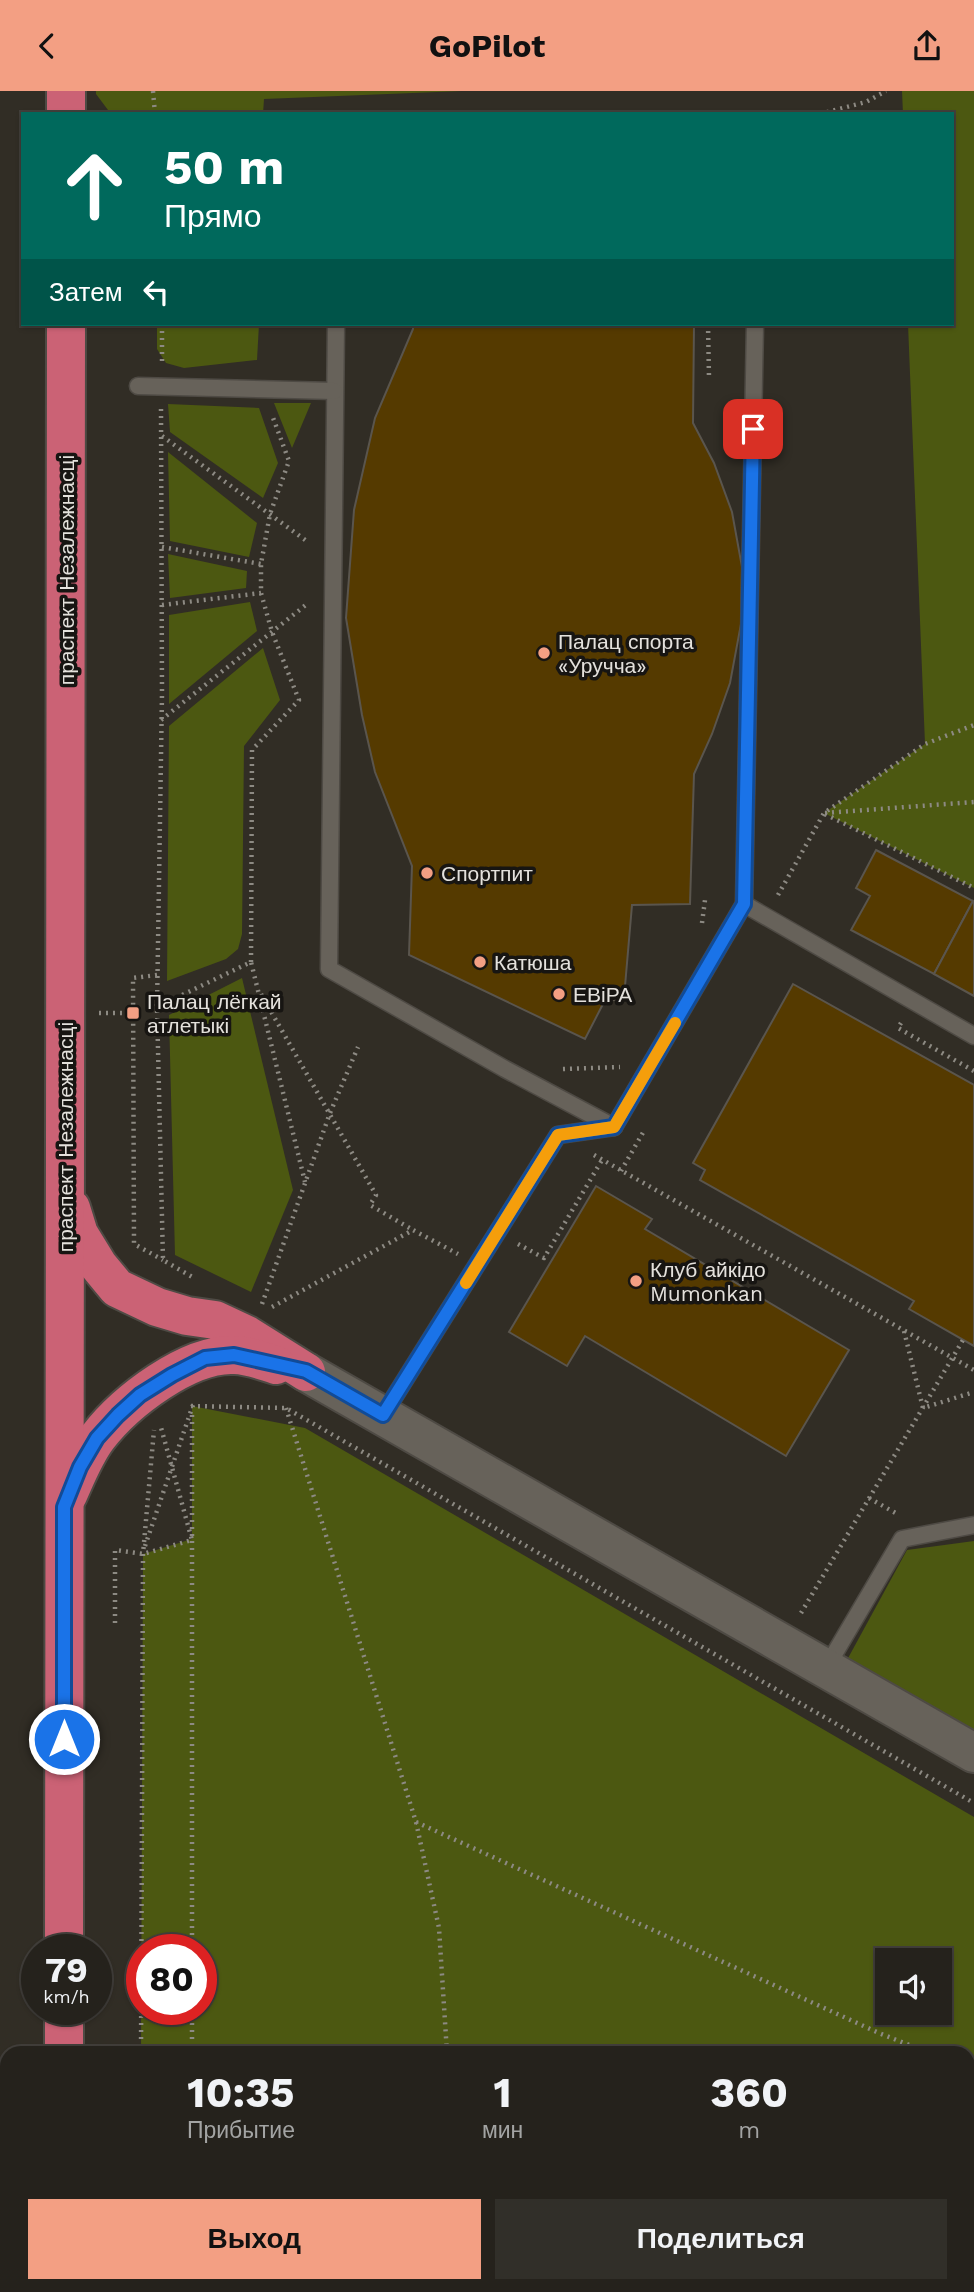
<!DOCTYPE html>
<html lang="ru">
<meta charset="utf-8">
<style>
body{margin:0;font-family:"Work Sans",sans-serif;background:#312f29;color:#f1f3f6;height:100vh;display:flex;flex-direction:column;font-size:26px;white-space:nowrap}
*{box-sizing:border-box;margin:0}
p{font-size:23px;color:#a3a4a3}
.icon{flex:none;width:38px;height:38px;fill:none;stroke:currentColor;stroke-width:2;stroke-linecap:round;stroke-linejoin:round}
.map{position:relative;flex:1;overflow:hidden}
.details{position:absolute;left:0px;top:1955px;width:975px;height:247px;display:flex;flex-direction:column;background:#25221c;border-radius:21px 21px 0 0;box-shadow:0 2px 5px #0004,0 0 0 2px #423f3b}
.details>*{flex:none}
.hud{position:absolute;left:21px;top:21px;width:933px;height:214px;border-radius:0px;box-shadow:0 2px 5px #0004,0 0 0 2px #423f3b;background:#00695c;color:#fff;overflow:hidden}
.buttons{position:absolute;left:875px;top:1857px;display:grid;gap:14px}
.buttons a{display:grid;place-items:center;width:77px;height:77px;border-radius:0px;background:#25221c;box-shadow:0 2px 5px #0004,0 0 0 2px #423f3b;font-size:35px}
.speed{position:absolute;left:21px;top:1843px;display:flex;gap:14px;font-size:35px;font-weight:700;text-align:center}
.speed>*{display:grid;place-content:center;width:91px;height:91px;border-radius:50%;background:#25221c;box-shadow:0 2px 5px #0004,0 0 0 2px #423f3b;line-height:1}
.speed small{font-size:18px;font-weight:400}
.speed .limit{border:10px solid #d22;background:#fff;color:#111}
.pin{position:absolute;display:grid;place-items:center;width:60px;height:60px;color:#fff;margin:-30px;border-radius:14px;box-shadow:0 4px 10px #0006}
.me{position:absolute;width:77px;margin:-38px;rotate:0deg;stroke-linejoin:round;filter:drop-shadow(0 0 5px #0008)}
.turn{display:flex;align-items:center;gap:24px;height:147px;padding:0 28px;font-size:32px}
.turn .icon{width:91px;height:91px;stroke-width:2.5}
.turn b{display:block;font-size:49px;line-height:60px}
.then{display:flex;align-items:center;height:66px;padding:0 28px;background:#0003;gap:14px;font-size:26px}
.eta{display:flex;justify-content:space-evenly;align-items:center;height:119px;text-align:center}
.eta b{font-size:42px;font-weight:700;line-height:49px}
.primary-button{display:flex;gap:14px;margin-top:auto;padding:14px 28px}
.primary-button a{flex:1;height:80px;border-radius:0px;background:#f39f83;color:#111;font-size:28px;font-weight:700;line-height:80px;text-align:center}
.primary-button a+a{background:#312f29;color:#f1f3f6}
header{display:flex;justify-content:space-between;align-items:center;height:91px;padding:0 28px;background:#f39f83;color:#111;font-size:32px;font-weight:700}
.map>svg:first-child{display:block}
</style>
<header><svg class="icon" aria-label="back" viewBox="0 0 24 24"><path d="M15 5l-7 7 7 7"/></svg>GoPilot<svg class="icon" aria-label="share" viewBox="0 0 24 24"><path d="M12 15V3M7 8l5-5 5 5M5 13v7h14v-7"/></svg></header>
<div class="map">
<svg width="974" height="2201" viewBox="0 0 974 2201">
<rect width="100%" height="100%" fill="#312d25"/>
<g fill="#4c5811" fill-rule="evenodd">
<path d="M96 0H462L264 8 263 23H111L96 3Z"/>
<path d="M902 0H974V797L824 722 925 653 908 233H952V23H903Z"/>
<path d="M157 233H259L257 269 184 277 166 272 157 258Z"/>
<path d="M274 312H311L292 357Z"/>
<path d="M168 313 259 317 278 372 263 407 170 341Z"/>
<path d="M168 361 257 432 249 466 170 450Z"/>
<path d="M168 463 247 480 246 497 170 507Z"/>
<path d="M250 511 257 540 169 613V524Z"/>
<path d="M263 557 280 609 244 655 242 843 238 858 226 868 167 890 169 635Z"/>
<path d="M242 887 293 1099 251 1201 175 1164 169 924Z"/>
<path d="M192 1315 305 1337 974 1726V2201H140V2194H968V1962H141L143 1463 192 1448ZM201 1858V1918H142V1858ZM887 1869H940V1922H887Z"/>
<path d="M974 1450V1640L847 1569 907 1459Z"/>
</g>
<g fill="#553a00" stroke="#5a554d" stroke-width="2">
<path d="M413 233H694L693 332 714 372 732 421 742 476 741 533 730 592 712 643 694 683 690 813 632 814 624 907 604 911 585 948 409 864 412 775 375 681 362 624 346 527 354 419 375 327 413 238Z"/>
<path d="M876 759 973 810 934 883 851 839 870 805 856 797Z"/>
<path d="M973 810 974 811V905L934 883Z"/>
<path d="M793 893 974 994V1255L909 1218 914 1210 700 1089 705 1079 693 1072Z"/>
<path d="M596 1095 652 1128 645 1138 849 1259 786 1365 585 1245 567 1275 509 1241Z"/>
</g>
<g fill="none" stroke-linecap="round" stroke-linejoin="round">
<g stroke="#4e4a44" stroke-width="19">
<g id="service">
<path d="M336 233 329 878 505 978 614 1036"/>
<path d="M138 295 334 300"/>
<path d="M744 813 974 945"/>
<path d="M614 1036 744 813 755 233"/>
<path d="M383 1324 558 1044 614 1036"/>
<path d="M826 1577 902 1448 974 1434"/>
</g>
</g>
<g stroke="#4e4a44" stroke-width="42">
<path id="tertiary" d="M306 1281 974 1662"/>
</g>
<g stroke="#4e4a44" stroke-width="42">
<g id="trunk">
<path d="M66 23V0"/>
<path d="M71 1117 79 1143 98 1174 117 1197 157 1216 187 1225 215 1229 247 1244 306 1281"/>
<path d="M68 1404C77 1384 85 1363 98 1346 125 1311 188 1262 234 1264 248 1264 263 1270 276 1274"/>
<path d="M64 1858 66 233"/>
<path d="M64 1962V1918"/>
<path d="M63 2201V2194"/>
</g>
</g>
<g stroke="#8d8a83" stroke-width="4.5" stroke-dasharray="2 5" stroke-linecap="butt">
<path d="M153 0 155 23"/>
<path d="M820 23 866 11 886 0"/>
<path d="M708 233 709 287"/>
<path d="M162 270V233"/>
<path d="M161 318 162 603 157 916 163 1169 194 1187"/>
<path d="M162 345 308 451"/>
<path d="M162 456 261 473"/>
<path d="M162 514 261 502"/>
<path d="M161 629 307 513"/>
<path d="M825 722 974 711"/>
<path d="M825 723 974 797"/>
<path d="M778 804 824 722 925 653 974 634"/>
<path d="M702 832 705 809"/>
<path d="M251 871 252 659 299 609 272 541 261 502V473L270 423 289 370 272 324"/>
<path d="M157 884 133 887 134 1153 163 1169"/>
<path d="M261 903 376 1104 370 1114 413 1139"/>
<path d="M157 916 251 871 305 1091"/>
<path d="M99 922H133"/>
<path d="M901 932 898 937 974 980"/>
<path d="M563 978 620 976"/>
<path d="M594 1064 974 1279"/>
<path d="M621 1080 645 1038"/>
<path d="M518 1153 544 1167 602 1069"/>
<path d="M262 1213 330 1022 358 956"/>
<path d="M272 1216 413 1139 458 1163"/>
<path d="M904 1240 923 1317 974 1301"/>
<path d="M191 1315 286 1317 974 1712"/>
<path d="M286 1317 416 1731 439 1837 447 1962"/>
<path d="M869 1407 899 1424"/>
<path d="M145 1455 193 1314"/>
<path d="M801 1522 963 1249"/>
<path d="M115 1532V1459L143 1463 192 1449 160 1333"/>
<path d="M416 1731 879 1942 929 1962"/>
<path d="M192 1858V1319"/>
<path d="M141 1962 143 1463 154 1339"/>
<path d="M192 1962V1918"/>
<path d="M968 1977 974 1979"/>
<path d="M464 2194V2201"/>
<path d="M140 2201V2194"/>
<path d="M192 2201V2194"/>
</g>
<use href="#service" stroke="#67625a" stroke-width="16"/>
<use href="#tertiary" stroke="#67625a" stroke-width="38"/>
<use href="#trunk" stroke="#cb6275" stroke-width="38"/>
</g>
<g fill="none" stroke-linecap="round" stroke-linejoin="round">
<g stroke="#114b97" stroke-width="18">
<path id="route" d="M64 1648V1416L80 1376 97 1347 118 1324 140 1304 172 1284 205 1267 234 1264 306 1280 383 1324 558 1044 614 1036 744 813 753 338"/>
</g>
<use href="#route" stroke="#1a73e8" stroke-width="12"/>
<path stroke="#f59e0b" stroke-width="12" d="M466 1192 558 1044 614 1036 675 932"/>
</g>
<g fill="#f39f83" stroke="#171512" stroke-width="2.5">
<circle cx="544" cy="562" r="7"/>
<circle cx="427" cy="782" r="7"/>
<circle cx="480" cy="871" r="7"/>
<circle cx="559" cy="903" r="7"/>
<rect x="126" y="915" width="14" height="14" rx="3.5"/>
<circle cx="636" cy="1190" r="7"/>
</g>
<g text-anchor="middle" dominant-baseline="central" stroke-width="7" stroke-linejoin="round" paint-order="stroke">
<g font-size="21" fill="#e4e1dc" stroke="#171512">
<text transform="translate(66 479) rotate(-90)">праспект Незалежнасці</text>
<text transform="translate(65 1046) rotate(-90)">праспект Незалежнасці</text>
</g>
<g font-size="21" fill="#e4e1dc" stroke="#171512" text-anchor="start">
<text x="558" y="550">Палац спорта<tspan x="558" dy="24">«Уручча»</tspan></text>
<text x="441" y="782">Спортпит</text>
<text x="494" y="871">Катюша</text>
<text x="573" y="903">ЕВіРА</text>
<text x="147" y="910">Палац лёгкай<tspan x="147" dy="24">атлетыкі</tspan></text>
<text x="650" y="1178">Клуб айкідо<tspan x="650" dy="24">Mumonkan</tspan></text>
</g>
</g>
</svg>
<div class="buttons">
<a><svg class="icon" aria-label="sound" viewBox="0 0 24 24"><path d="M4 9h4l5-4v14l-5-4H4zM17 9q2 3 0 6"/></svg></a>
</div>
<div class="speed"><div>79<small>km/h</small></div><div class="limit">80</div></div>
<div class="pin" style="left:753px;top:338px;background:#d93025"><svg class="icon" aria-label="arrive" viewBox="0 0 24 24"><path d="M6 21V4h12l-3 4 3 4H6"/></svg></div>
<svg class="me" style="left:64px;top:1648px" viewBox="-20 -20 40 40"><circle r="17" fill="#1a73e8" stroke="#fff" stroke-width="3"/><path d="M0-11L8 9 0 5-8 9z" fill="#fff"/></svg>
<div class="hud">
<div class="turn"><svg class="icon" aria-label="ahead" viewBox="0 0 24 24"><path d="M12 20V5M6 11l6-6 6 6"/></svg><div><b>50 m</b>Прямо</div></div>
<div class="then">Затем<svg class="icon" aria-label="left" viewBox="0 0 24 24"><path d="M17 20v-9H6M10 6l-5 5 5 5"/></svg></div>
</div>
<section class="details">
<div class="eta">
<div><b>10:35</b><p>Прибытие</p></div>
<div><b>1</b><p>мин</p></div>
<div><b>360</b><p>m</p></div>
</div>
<div class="primary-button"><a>Выход</a><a>Поделиться</a></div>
</section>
</div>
